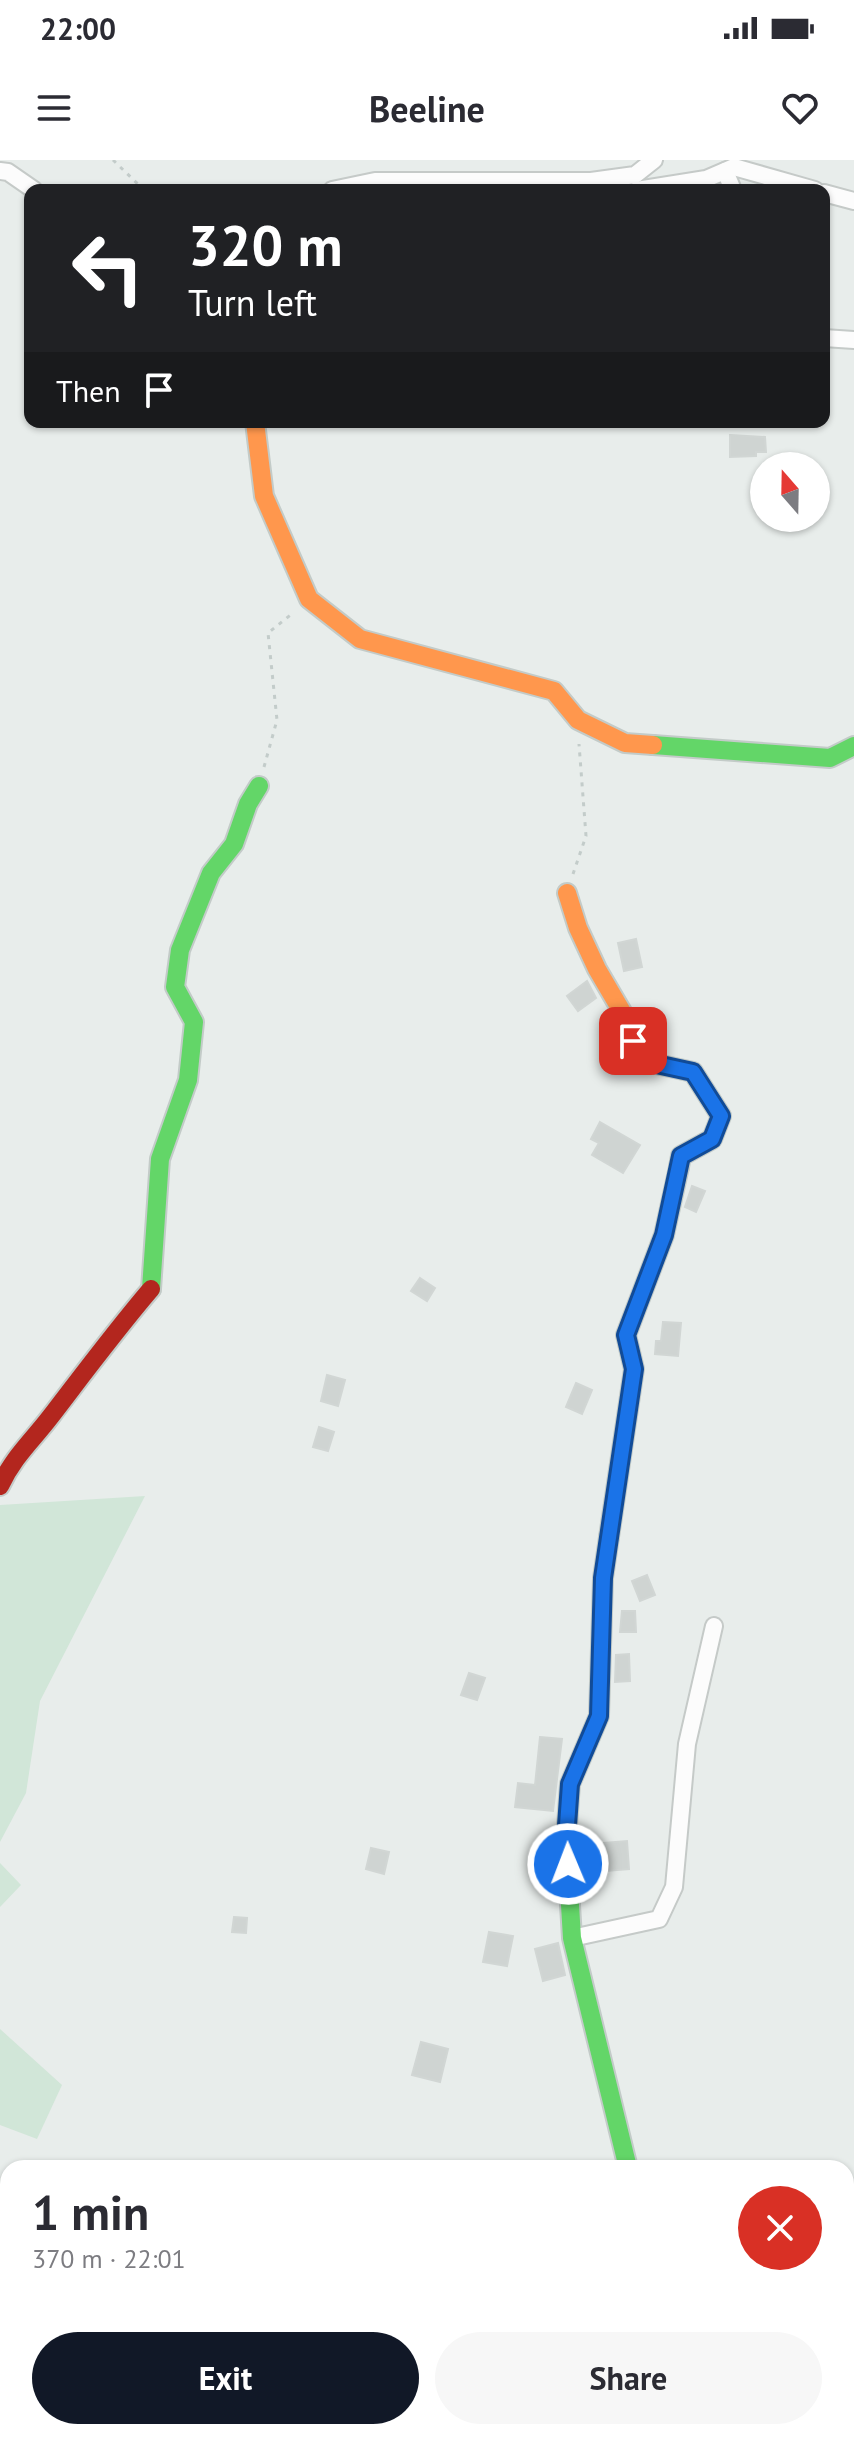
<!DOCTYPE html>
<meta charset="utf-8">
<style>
body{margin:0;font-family:"PT Sans",sans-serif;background:#f7f7f7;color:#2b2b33;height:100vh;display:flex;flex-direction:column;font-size:30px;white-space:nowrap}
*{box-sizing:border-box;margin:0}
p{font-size:26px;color:#7c7c81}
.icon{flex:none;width:44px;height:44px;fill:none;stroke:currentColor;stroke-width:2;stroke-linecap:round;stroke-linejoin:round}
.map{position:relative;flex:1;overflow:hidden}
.drawer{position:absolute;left:0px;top:2000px;width:854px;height:280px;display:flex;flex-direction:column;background:#fff;border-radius:24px 24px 0 0;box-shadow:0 2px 6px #0004}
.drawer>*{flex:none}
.top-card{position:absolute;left:24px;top:24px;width:806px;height:244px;border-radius:16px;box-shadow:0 2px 6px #0004;background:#202124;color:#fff;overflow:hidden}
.needle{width:52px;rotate:340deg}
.tools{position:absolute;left:750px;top:292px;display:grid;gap:16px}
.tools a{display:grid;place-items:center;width:80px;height:80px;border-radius:50%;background:#fff;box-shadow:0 2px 6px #0004;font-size:40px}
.pin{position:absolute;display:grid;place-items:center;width:68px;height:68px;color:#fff;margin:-34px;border-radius:16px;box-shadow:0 4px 12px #0006}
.me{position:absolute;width:88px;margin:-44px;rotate:359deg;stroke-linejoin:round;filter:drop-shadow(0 0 6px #0008)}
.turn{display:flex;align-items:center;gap:28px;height:168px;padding:0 32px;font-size:36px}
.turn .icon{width:104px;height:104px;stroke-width:2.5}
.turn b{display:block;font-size:56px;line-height:68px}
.then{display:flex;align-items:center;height:76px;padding:0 32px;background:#0003;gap:16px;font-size:30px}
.round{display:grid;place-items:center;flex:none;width:84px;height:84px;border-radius:42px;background:#f7f7f7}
.overview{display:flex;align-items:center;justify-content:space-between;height:136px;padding:0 32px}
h1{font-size:48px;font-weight:600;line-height:60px}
.button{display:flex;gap:16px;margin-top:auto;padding:16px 32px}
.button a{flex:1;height:92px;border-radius:48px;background:#111827;color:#fff;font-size:32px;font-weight:600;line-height:92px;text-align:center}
.button a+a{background:#f7f7f7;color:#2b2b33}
.status{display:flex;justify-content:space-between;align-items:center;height:56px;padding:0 40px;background:#fff;direction:ltr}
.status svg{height:22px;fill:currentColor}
header{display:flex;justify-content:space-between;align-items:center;height:104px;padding:0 32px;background:#fff;font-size:36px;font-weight:600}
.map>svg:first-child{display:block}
</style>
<div class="status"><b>22:00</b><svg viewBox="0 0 49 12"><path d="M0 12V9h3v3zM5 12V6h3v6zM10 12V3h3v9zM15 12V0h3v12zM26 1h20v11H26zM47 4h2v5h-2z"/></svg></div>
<header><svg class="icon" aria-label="menu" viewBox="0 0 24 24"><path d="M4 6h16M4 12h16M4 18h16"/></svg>Beeline<svg class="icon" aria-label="heart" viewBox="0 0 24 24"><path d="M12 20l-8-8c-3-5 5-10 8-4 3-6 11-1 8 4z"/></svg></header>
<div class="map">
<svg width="854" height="2280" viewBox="0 0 854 2280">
<rect width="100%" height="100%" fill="#e8edeb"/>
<g fill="#d1e6d8">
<path d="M145 1336 40 1541 26 1633 0 1682V1345Z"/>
<path d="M0 1703 21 1725 0 1747Z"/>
<path d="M0 1869 62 1925 37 1979 0 1965Z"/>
<path d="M382 2272H611L615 2280H380Z"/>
</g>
<g fill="#cfd4d2" stroke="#d1d6d4" stroke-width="2">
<path d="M730 275 765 277 766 292H756V296L730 297Z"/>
<path d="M636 779 642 807 624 811 618 783Z"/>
<path d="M587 821 596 838 578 851 567 836Z"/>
<path d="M600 962 640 985 623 1013 592 995 599 983 591 979Z"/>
<path d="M692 1026 705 1031 696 1052 685 1047Z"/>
<path d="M420 1118 435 1128 427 1141 411 1131Z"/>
<path d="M663 1162 681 1163 678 1196 655 1194 656 1181H661Z"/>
<path d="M327 1215 345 1220 338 1246 321 1241Z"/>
<path d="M576 1223 592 1230 582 1254 566 1247Z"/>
<path d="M319 1267 334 1272 328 1291 313 1287Z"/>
<path d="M647 1415 655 1435 640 1441 632 1421Z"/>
<path d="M622 1451H635L636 1472H620Z"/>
<path d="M629 1494 630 1521 615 1522 616 1495Z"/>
<path d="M469 1513 485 1518 477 1540 461 1535Z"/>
<path d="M540 1577 562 1579 553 1651 515 1647 518 1623 535 1625Z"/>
<path d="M627 1681 629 1709 606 1711 604 1683Z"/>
<path d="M371 1688 389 1692 384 1714 366 1709Z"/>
<path d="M234 1757 247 1758 246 1773 232 1772Z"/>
<path d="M489 1772 513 1776 507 1806 483 1802Z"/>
<path d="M558 1783 565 1815 543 1821 535 1789Z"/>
<path d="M421 1882 448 1889 440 1922 412 1915Z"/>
</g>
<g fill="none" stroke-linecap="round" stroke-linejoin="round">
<g stroke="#c5cac8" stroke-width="20">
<g id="street">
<path d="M0 11 8 12 34 30"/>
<path d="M725 11 733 30"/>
<path d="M332 30 375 21H591L635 15 654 0"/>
<path d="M637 30 706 19 734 7 815 30"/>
<path d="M824 33 854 41"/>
<path d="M824 178 854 180"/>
<path d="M572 1778 659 1759 674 1727 687 1584 714 1466"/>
<path d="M646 2272 647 2280"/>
</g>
</g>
<g stroke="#c3cbc8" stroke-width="22">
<g id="fast">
<path d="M653 585 830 598 854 586"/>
<path d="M151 1129 160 999 188 920 194 862 175 827 180 790 211 713 234 684 248 644 259 626"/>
<path d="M609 1377 603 1418 599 1556 570 1624 566 1679 572 1778 628 2008"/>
</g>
</g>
<g stroke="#c3cbc8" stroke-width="22">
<g id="slow">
<path d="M255 262 264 336 309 439 360 479 554 531 578 560 625 583 653 585"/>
<path d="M567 733 578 768 597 809 628 862 638 900 693 912 721 956 712 979 681 996 679 1007"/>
</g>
</g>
<g stroke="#c3cbc8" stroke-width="22">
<g id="jam">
<path d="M0 1326C14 1296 32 1281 51 1256 84 1213 116 1170 151 1129"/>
<path d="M609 1377 634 1209 626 1175 664 1075 679 1007"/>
</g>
</g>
<g stroke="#c3ccca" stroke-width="3" stroke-dasharray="4 6" stroke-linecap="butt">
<path d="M113 0 144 30"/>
<path d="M264 607 277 560 268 473 293 453"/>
<path d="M573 714 586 676 579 584"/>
</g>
<use href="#street" stroke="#fcfcfc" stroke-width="16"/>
<use href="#fast" stroke="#63d668" stroke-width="18"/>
<use href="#slow" stroke="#ff974d" stroke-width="18"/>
<use href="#jam" stroke="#b3261e" stroke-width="18"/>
</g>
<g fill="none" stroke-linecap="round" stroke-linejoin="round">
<g stroke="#114b97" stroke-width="20">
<path id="route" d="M568 1704 566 1679 570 1624 599 1556 603 1418 634 1209 626 1175 664 1075 681 996 712 979 721 956 693 912 638 900 633 881"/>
</g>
<use href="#route" stroke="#1a73e8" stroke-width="14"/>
</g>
</svg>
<div class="tools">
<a><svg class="needle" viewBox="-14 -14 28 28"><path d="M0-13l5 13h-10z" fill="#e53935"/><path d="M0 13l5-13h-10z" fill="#7c7c81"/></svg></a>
</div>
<div class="pin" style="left:633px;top:881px;background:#d93025"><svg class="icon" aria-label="arrive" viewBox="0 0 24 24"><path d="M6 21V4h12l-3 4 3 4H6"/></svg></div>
<svg class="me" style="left:568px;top:1704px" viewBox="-20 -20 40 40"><circle r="17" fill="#1a73e8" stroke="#fff" stroke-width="3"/><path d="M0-11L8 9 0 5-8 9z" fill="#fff"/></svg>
<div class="top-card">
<div class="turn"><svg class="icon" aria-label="left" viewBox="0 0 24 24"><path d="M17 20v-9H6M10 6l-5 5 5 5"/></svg><div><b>320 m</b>Turn left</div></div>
<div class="then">Then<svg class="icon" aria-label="arrive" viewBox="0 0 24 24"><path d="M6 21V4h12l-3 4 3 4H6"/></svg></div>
</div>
<section class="drawer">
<div class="overview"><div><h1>1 min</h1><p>370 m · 22:01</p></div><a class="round" style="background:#d93025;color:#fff"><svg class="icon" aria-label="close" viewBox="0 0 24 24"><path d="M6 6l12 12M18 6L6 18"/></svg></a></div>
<div class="button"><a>Exit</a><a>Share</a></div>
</section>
</div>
